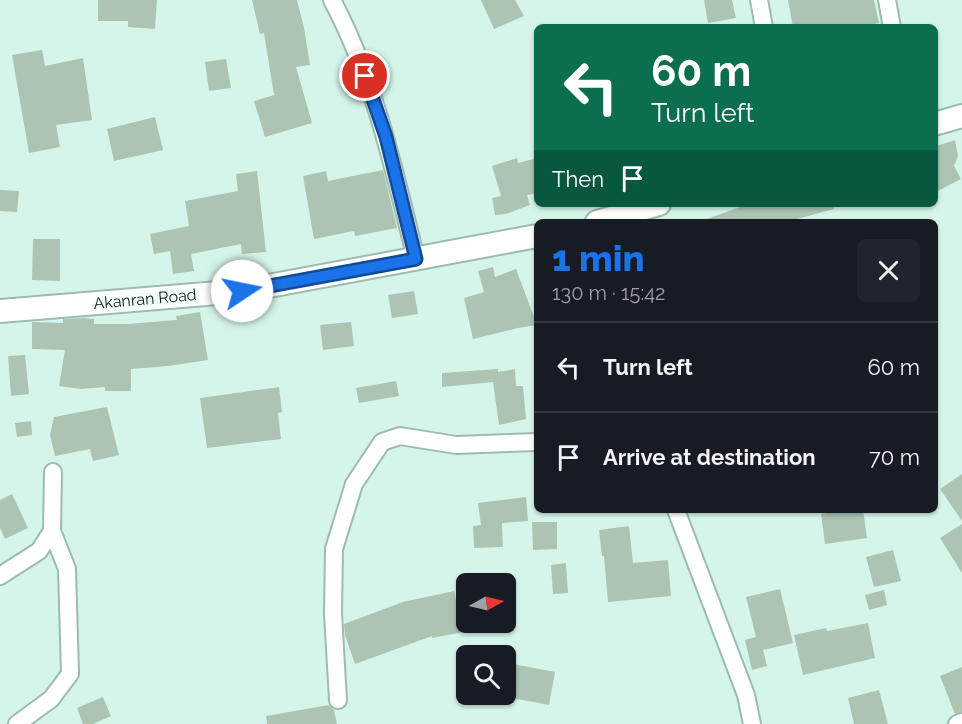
<!DOCTYPE html>
<meta charset="utf-8">
<style>
body{margin:0;font-family:Raleway,sans-serif;background:#20242c;color:#f1f3f6;height:100vh;display:flex;flex-direction:column;font-size:22px;white-space:nowrap}
*{box-sizing:border-box;margin:0}
p{font-size:20px;color:#9ea1a6}
.icon{flex:none;width:33px;height:33px;fill:none;stroke:currentColor;stroke-width:2;stroke-linecap:round;stroke-linejoin:round}
.map{position:relative;flex:1;overflow:hidden}
.side{position:absolute;left:534px;top:219px;width:404px;height:294px;display:flex;flex-direction:column;background:#171b24;border-radius:9px;box-shadow:0 2px 4px #0004}
.side>*{flex:none}
.banner{position:absolute;left:534px;top:24px;width:404px;height:183px;border-radius:9px;box-shadow:0 2px 4px #0004;background:#0b6e4f;color:#fff;overflow:hidden}
.needle{width:39px;rotate:82deg}
.controls{position:absolute;left:456px;top:573px;display:grid;gap:12px}
.controls a{display:grid;place-items:center;width:60px;height:60px;border-radius:9px;background:#171b24;box-shadow:0 2px 4px #0004;font-size:30px}
.pin{position:absolute;display:grid;place-items:center;width:51px;height:51px;color:#fff;margin:-26px;border:3px solid #fff;border-radius:50%;box-shadow:0 2px 6px #0007}
.me{position:absolute;width:66px;margin:-33px;rotate:79deg;stroke-linejoin:round;filter:drop-shadow(0 0 4px #0008)}
.turn{display:flex;align-items:center;gap:21px;height:126px;padding:0 18px;font-size:27px}
.turn .icon{width:78px;height:78px;stroke-width:2.5}
.turn b{display:block;font-size:42px;line-height:51px}
.then{display:flex;align-items:center;height:57px;padding:0 18px;background:#0003;gap:12px;font-size:22px}
.round{display:grid;place-items:center;flex:none;width:63px;height:63px;border-radius:9px;background:#20242c}
.overview{display:flex;align-items:center;justify-content:space-between;height:102px;padding:0 18px}
h1{font-size:36px;font-weight:800;line-height:45px;color:#1a73e8}
ul{padding:0;list-style:none}
li{display:flex;align-items:center;gap:18px;height:90px;padding:0 18px;border-top:2px solid #363941}
li div{flex:1}
li b{display:block;font-size:22px}
li em{font-style:normal}
.map>svg:first-child{display:block}
</style>
<div class="map">
<svg width="962" height="724" viewBox="0 0 962 724">
<rect width="100%" height="100%" fill="#d6f5ea"/>
<g fill="#adc4b2">
<path d="M98 0H157L155 29 128 27V21H98Z"/>
<path d="M252 0H297L304 28 310 65 296 67 312 123 265 137 254 101 274 95 264 33 260 34Z"/>
<path d="M481 0H515L524 16 494 29Z"/>
<path d="M704 0H732L736 18 708 23Z"/>
<path d="M788 0H874L879 23 861 27H793Z"/>
<path d="M42 50 45 66 83 58 92 120 56 125 60 147 29 153 12 55Z"/>
<path d="M226 59 231 88 209 91 205 62Z"/>
<path d="M155 117 163 150 114 161 107 129Z"/>
<path d="M955 140 958 156 954 166 961 179 934 193V147Z"/>
<path d="M517 158 518 163 537 158V193L527 195 530 205 506 214 495 215 492 198 501 196 492 166Z"/>
<path d="M383 170 397 228 355 236 354 231 314 239 303 176 326 171 328 181Z"/>
<path d="M257 171 266 252 242 254 241 244 191 254 194 271 173 274 170 251 154 254 150 234 189 226 185 201 238 191 236 174Z"/>
<path d="M0 190 19 191 17 212 0 211Z"/>
<path d="M749 204H834V209L786 222H704V220Z"/>
<path d="M33 239H60V281L32 280Z"/>
<path d="M493 267 495 277 516 269 537 325 518 328 473 339 464 298 484 292 478 271Z"/>
<path d="M414 291 418 314 392 318 388 295Z"/>
<path d="M200 312 208 360 168 366 131 369V391H105V387L81 389 59 386 65 350 32 349V322L63 323V319L84 318 94 319V324H128L177 320 176 316Z"/>
<path d="M351 322 354 346 323 350 320 325Z"/>
<path d="M25 355 29 394 11 396 8 356Z"/>
<path d="M498 369V372L515 369 516 386H523L526 419 499 425 493 382 442 387V373Z"/>
<path d="M396 381 399 396 359 403 356 388Z"/>
<path d="M279 387 282 412 278 413 281 439 207 448 200 398Z"/>
<path d="M107 407 119 455 93 461 90 449 55 456 50 435 54 417Z"/>
<path d="M31 421 32 435 17 437 15 423Z"/>
<path d="M962 474V521L940 489Z"/>
<path d="M12 494 28 528 5 539 0 528V500Z"/>
<path d="M526 497 528 521 502 523 503 547 474 548 473 526 481 525 478 503Z"/>
<path d="M847 510H863L867 538 825 544 821 514Z"/>
<path d="M532 522H557V549L533 550Z"/>
<path d="M962 524V573L940 538Z"/>
<path d="M629 526 633 563 668 560 671 596 608 602 604 556H602L599 530Z"/>
<path d="M893 550 901 581 874 587 866 557Z"/>
<path d="M566 563 568 593 553 594 551 565Z"/>
<path d="M780 589 793 643 763 650 767 666 752 670 745 640 756 637 746 597Z"/>
<path d="M884 590 887 605 869 610 865 595Z"/>
<path d="M454 591 463 632 432 638V636L355 664 345 635 344 624 403 602Z"/>
<path d="M868 623 875 658 803 675 794 635 826 628 827 631Z"/>
<path d="M508 663 555 672 549 705 506 697V678Z"/>
<path d="M962 667V712L955 714 940 676Z"/>
<path d="M879 690 888 724H854L848 698Z"/>
<path d="M103 697 111 716 93 724H83L77 708Z"/>
<path d="M329 705 334 710 337 724H267L266 716Z"/>
</g>
<g fill="none" stroke-linecap="round" stroke-linejoin="round">
<g stroke="#9dbbb0" stroke-width="20">
<g id="minor">
<path d="M332 0C375 81 394 170 416 259"/>
<path d="M759 0 764 27"/>
<path d="M887 0 892 27"/>
<path d="M676 510 746 695 752 724"/>
<path d="M0 576 39 551 52 531"/>
<path d="M338 700 333 614 334 549 354 484 382 442 400 436 456 445 537 442"/>
<path d="M17 724 51 699 70 674 67 569 52 531 53 472"/>
<path d="M957 724 962 722"/>
</g>
</g>
<g stroke="#9dbbb0" stroke-width="26">
<g id="secondary">
<path d="M934 124 962 116"/>
<path d="M597 222 659 204"/>
<path d="M0 311 242 291 537 236"/>
</g>
</g>
<use href="#minor" stroke="#fff" stroke-width="16"/>
<use href="#secondary" stroke="#fff" stroke-width="22"/>
</g>
<g fill="none" stroke-linecap="round" stroke-linejoin="round">
<g stroke="#114b97" stroke-width="15">
<path id="route" d="M242 291 416 259 386 137 365 76"/>
</g>
<use href="#route" stroke="#1a73e8" stroke-width="10"/>
</g>
<g text-anchor="middle" dominant-baseline="central" stroke-width="6" stroke-linejoin="round" paint-order="stroke">
<g font-size="16" fill="#131e1a" stroke="#f1fef9">
<text transform="translate(145 299) rotate(-5)">Akanran Road</text>
</g>
</g>
</svg>
<div class="controls">
<a><svg class="needle" viewBox="-14 -14 28 28"><path d="M0-13l5 13h-10z" fill="#e53935"/><path d="M0 13l5-13h-10z" fill="#9ea1a6"/></svg></a>
<a><svg class="icon" aria-label="search" viewBox="0 0 24 24"><circle cx="10" cy="10" r="6"/><path d="M15 15l6 6"/></svg></a>
</div>
<div class="pin" style="left:365px;top:76px;background:#d93025"><svg class="icon" aria-label="arrive" viewBox="0 0 24 24"><path d="M6 21V4h12l-3 4 3 4H6"/></svg></div>
<svg class="me" style="left:242px;top:291px" viewBox="-20 -20 40 40"><circle r="19" fill="#fff"/><path d="M0-13L10 11 0 6-10 11z" fill="#1a73e8"/></svg>
<div class="banner">
<div class="turn"><svg class="icon" aria-label="left" viewBox="0 0 24 24"><path d="M17 20v-9H6M10 6l-5 5 5 5"/></svg><div><b>60 m</b>Turn left</div></div>
<div class="then">Then<svg class="icon" aria-label="arrive" viewBox="0 0 24 24"><path d="M6 21V4h12l-3 4 3 4H6"/></svg></div>
</div>
<section class="side">
<div class="overview"><div><h1>1 min</h1><p>130 m · 15:42</p></div><a class="round"><svg class="icon" aria-label="close" viewBox="0 0 24 24"><path d="M6 6l12 12M18 6L6 18"/></svg></a></div>
<ul>
<li><svg class="icon" aria-label="left" viewBox="0 0 24 24"><path d="M17 20v-9H6M10 6l-5 5 5 5"/></svg><div><b>Turn left</b></div><em>60 m</em></li>
<li><svg class="icon" aria-label="arrive" viewBox="0 0 24 24"><path d="M6 21V4h12l-3 4 3 4H6"/></svg><div><b>Arrive at destination</b></div><em>70 m</em></li>
</ul>
</section>
</div>
